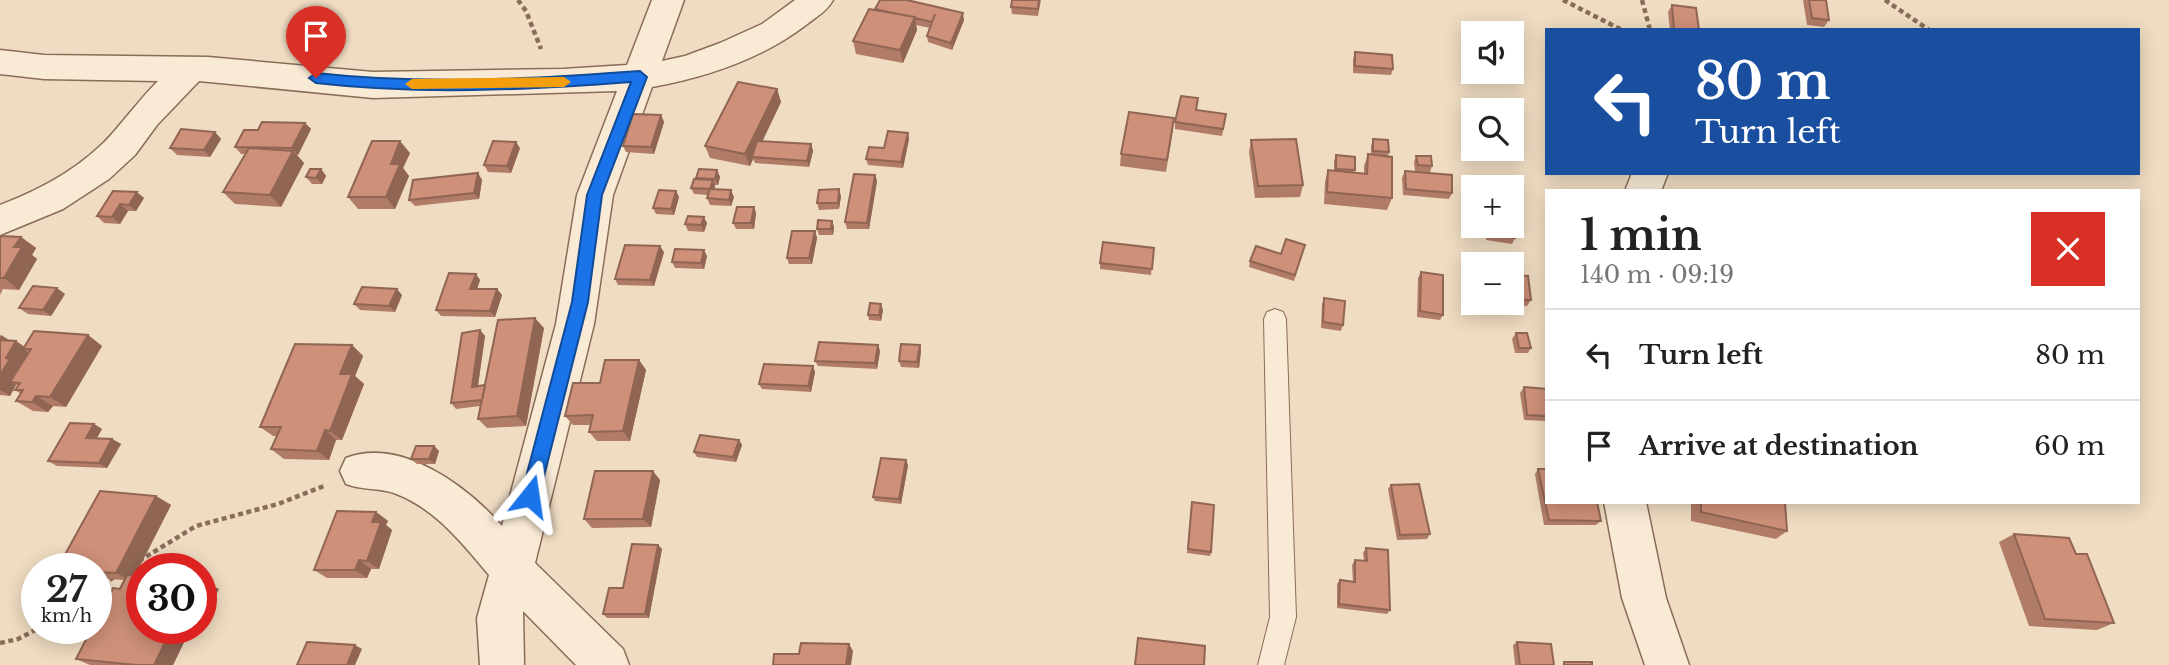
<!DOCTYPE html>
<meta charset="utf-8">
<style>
body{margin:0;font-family:"Libre Baskerville",serif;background:#f2f2f2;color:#222;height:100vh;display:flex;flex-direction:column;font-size:26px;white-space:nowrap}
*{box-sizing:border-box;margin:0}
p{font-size:23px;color:#767676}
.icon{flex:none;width:38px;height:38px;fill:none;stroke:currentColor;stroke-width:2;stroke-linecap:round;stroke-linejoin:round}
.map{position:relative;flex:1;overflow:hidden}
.details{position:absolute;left:1545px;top:189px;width:595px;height:315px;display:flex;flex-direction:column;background:#fff;border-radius:0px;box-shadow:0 4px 18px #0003}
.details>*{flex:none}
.guide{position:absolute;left:1545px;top:28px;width:595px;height:147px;border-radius:0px;box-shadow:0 4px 18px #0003;background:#1a4fa0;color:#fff;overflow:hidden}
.fabs{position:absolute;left:1461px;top:21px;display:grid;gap:14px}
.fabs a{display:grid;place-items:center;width:63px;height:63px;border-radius:0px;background:#fff;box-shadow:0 4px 18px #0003;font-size:35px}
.speed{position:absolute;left:21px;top:553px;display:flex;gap:14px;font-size:35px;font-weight:700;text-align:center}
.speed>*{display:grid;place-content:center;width:91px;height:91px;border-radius:50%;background:#fff;box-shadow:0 4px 18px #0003;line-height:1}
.speed small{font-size:18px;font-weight:400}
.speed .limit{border:10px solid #d22;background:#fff;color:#111}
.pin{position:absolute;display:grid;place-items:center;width:60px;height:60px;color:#fff;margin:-72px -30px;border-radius:50% 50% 50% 0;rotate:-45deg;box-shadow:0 0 7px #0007}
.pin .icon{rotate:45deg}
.me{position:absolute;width:77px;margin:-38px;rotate:15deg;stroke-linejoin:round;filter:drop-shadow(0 0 5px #0008)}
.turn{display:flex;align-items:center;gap:24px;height:147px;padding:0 35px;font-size:32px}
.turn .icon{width:91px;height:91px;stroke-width:2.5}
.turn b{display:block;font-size:49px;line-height:60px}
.round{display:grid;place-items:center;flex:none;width:74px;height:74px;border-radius:0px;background:#f2f2f2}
.head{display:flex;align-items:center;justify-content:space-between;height:119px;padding:0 35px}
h1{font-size:42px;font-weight:800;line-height:52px}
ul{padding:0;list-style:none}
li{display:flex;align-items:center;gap:21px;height:91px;padding:0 35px;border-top:2px solid #e0e0e0}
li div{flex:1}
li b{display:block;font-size:26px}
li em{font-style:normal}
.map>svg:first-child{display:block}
</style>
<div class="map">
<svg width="2169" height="665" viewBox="0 0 2169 665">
<rect width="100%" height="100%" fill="#efdcc2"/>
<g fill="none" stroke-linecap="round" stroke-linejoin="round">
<g stroke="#896c59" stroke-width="2">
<path id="service" d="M1275 309 1283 312 1286 319 1296 617 1284 665H1258L1270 617 1264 319 1267 312Z"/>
</g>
<g stroke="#896c59" stroke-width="3">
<g id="minor">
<path d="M652 0H684L662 61 685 56 720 43 762 24 795 0H833C827 11 816 17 806 25 761 59 707 77 652 87L613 195 594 324 535 563 623 649 629 665H576L523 611 524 665H480L477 618 489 575C462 543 435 508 394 493 379 488 362 490 346 484L340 471 346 458C401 437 467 486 502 526L556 324 577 195 617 91 373 98 199 81 157 125 135 155 109 179 63 209 0 235V205C40 190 82 167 111 135 127 117 141 98 158 81L44 79 0 74V50L44 55 208 57 373 72 563 69 627 65Z"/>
<path d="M1632 173H1668L1661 191H1625Z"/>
<path d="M1604 502H1646L1666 598 1689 665H1645L1622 598Z"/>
</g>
</g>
<g stroke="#896c59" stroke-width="4.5" stroke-dasharray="5 3.5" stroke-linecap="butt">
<path d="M518 0 526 11 541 49"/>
<path d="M1563 0 1622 30"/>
<path d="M1642 0 1650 30"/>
<path d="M1885 0 1929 30"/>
<path d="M139 561 196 526 278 504 324 486"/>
<path d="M96 590 114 577"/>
<path d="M0 643 18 639 39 628"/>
</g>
<use href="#service" fill="#f9ead6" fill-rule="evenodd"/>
<use href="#minor" fill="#f9ead6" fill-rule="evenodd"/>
</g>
<g fill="#b17c67">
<path d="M1012 0H1041L1038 16 1012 14 1011 7Z"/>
<path d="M1803 0H1826L1829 20 1824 27 1807 25Z"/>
<path d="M1672 5 1699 30H1670L1668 12Z"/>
<path d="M875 9 964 20 952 50 928 42 927 36 930 28 916 25 917 30 903 63 856 54 853 41 875 10Z"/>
<path d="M1355 52 1393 69 1391 75 1353 73V59Z"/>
<path d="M777 89 781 102 762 141 811 144 813 151 809 167 755 163 753 159 750 166 710 158 705 146Z"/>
<path d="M1197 110 1226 114 1222 136 1175 129V122Z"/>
<path d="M661 115 664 122 654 154 626 152 623 146Z"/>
<path d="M305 123 311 129 298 155H297L304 163 281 207 235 204 223 192 245 154H241L235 147 258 130Z"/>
<path d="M1173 130 1166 172 1120 166 1121 154Z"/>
<path d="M215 132 221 139 210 157 177 155 170 148Z"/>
<path d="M908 133 909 139 903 168 868 165 866 159Z"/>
<path d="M1373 139 1389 152 1388 156 1392 198 1387 210 1324 204 1325 182 1328 170H1334V161L1336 155 1355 170 1354 172 1364 173V166L1368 154H1371V146Z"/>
<path d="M1251 140 1303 185 1300 197 1255 198 1249 152Z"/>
<path d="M520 148 511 173 488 172 484 165Z"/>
<path d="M410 153 403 168 409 176 395 209H358L348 197Z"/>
<path d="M1416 156 1432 166 1430 172H1415L1414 162Z"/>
<path d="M321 169 326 176 322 184H312L306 177Z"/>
<path d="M717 170 720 177 718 185H715V189L734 197 731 206 710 205 707 198 708 195 694 194 691 188 697 180 696 178Z"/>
<path d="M1405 171 1452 193 1449 199 1403 195 1402 178Z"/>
<path d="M478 173 482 180 479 199 415 206 409 200Z"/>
<path d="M875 175 877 181 869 229H847L845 222Z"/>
<path d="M113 191 144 198 136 211H128L120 224 104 223 97 216Z"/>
<path d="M676 191 679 197 674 215 656 214 653 208Z"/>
<path d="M841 196 839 209 819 210 817 203Z"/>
<path d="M754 207 756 213 754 229H736L733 223Z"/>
<path d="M832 221 834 227 833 235H819L817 229Z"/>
<path d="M707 223 704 232 688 231 685 224Z"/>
<path d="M1486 226H1512L1515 238 1512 244 1486 240Z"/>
<path d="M815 231 817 238 812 264H789L787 258Z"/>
<path d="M0 236 21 237 36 248 32 255 37 259 19 290 3 289 0 295Z"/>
<path d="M1305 245 1294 281 1249 267 1250 261 1281 254Z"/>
<path d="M1154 248 1151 275 1100 269V263Z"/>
<path d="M664 252 654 286 618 285 615 279Z"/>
<path d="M707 256 704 269 675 268 672 262Z"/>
<path d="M1421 272 1443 315 1440 320 1417 317 1418 278Z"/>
<path d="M1512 275 1531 300 1527 306 1497 304V303H1512Z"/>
<path d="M480 280 477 289H497L502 295 495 317 441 316 436 310Z"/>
<path d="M65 294 51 316 28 314 19 308Z"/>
<path d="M402 295 395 312 360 310 354 304Z"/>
<path d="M1324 298 1343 325 1341 331 1321 328 1322 304Z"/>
<path d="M883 310 881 321 869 320 868 315Z"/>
<path d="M544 328 526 426 487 428 478 419 480 406 456 409 451 403 480 330 485 336 478 386 485 385Z"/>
<path d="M1516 333 1531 348 1528 353H1515L1512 339Z"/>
<path d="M0 335 10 341 24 347 88 335 102 346 66 407 53 406 48 412 33 411 16 401 21 394 15 390 18 386 16 385 10 396 0 395Z"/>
<path d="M352 345 363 356 355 376 364 384 342 440H336L329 460 284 459 271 449 277 436H273L260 427Z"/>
<path d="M878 345 880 351 877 369 818 366 815 361Z"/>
<path d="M920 345 921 351 919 368 901 367 899 361Z"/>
<path d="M639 360 646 370 630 441H597L589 432 591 425H573L565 416 600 383Z"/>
<path d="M815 372 811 392 762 389 759 384Z"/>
<path d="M1524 387 1547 389V421L1524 420 1520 393Z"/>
<path d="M94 424 102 429 97 438 112 439 121 444 107 468 57 466 48 461Z"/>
<path d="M739 440 742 445 736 462 697 457 694 452Z"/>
<path d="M434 446 439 451 435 464H417L411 459Z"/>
<path d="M908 465 901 504 875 501 873 497Z"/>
<path d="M1538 469 1547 502 1601 521 1596 525H1544L1535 474Z"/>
<path d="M660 480 651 527 592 528 584 519Z"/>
<path d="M1391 485 1430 534 1427 539 1397 540 1388 489Z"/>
<path d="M156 496 171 505 135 576 142 628H191L173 665H90L76 659 124 580 96 578V569Z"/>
<path d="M1691 502H1785L1787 531 1776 539 1691 521Z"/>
<path d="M1191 507 1211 552 1210 556 1187 553Z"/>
<path d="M376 512 388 521 386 525 392 530 379 569H371L367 578H327L314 570Z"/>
<path d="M2014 534 2076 554 2114 623 2097 630 2029 626 1999 542Z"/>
<path d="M658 545 662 549 649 618H607L603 614Z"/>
<path d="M1366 548 1390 610 1387 614 1337 608V584L1340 580 1353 582 1352 565 1355 560 1364 561 1363 553Z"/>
<path d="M1517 642 1554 665H1515L1513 645Z"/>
</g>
<g fill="#906554">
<path d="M963 13 964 20 952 50 951 43Z"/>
<path d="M915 17 917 30 903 63 900 50Z"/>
<path d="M777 89 781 102 755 157H752L753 159 750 166 745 154Z"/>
<path d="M661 115 664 122 654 154 651 147Z"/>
<path d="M305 123 311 129 298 155 292 148Z"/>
<path d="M215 132 221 139 210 157 204 150Z"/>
<path d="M908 133 909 139 903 168 901 162Z"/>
<path d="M400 141 410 153 403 168 409 176 395 209 386 197 391 164Z"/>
<path d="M516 142 520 148 511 173 507 166Z"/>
<path d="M811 144 813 151 809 167 807 161Z"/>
<path d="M293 151 304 163 281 207 270 195Z"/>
<path d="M321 169 326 176 322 184 316 178Z"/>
<path d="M717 170 720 177 718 185 715 179Z"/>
<path d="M478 173 482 180 479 199 474 193Z"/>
<path d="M875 175 877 181 869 229 867 223Z"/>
<path d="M713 180 715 186 713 195 710 189Z"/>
<path d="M839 189 841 196 839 209 838 203Z"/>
<path d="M731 190 734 197 731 206 729 200Z"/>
<path d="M676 191 679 197 674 215 671 209Z"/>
<path d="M137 192 144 198 136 211 129 205Z"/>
<path d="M120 204 128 211 120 224 112 217Z"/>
<path d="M754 207 756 213 754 229 751 223Z"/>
<path d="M704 217 707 223 704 232 701 225Z"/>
<path d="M832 221 834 227 833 235 831 229Z"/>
<path d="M815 231 817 238 812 264 809 258Z"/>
<path d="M21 237 36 248 32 255 37 259 19 290 4 278 14 247Z"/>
<path d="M660 246 664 252 654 286 650 280Z"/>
<path d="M704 250 707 256 704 269 701 263Z"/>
<path d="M476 274 480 280 475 295 470 289Z"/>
<path d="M57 288 65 294 51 316 43 310Z"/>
<path d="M397 289 402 295 395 312 389 306Z"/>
<path d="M497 289 502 295 495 317 490 311Z"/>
<path d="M881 304 883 310 881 321 879 315Z"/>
<path d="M535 318 544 328 526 426 517 416Z"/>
<path d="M480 330 485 336 477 392 472 387Z"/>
<path d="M1 335 15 344 16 341 28 349H23L31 354 10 382 16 385 10 396 0 390V375L6 358 0 342Z"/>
<path d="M88 335 102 346 66 407 50 397Z"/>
<path d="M352 345 363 356 355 376 364 384 342 440 330 431 340 374Z"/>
<path d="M878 345 880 351 877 369 875 363Z"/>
<path d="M920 345 921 351 919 368 917 362Z"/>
<path d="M639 360 646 370 630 441 623 431Z"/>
<path d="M813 366 815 372 811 392 808 386Z"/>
<path d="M36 396 53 406 48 412 32 402Z"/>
<path d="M94 424 102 429 94 443 86 438Z"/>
<path d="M325 430 336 440 329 460 317 451Z"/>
<path d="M112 439 121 444 107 468 99 463Z"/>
<path d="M739 440 742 445 736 462 733 457Z"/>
<path d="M434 446 439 451 435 464 429 459Z"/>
<path d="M906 460 908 465 901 504 899 499Z"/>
<path d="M653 471 660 480 651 527 643 519Z"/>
<path d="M156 496 171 505 132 581 116 573Z"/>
<path d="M376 512 388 521 386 525 392 530 379 569 367 561 372 522Z"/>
<path d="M658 545 662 549 649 618 645 614Z"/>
<path d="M359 560 371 569 367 578 355 570Z"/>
<path d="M204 581 219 589 201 626V587Z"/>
<path d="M172 628H191L173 665H154Z"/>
<path d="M849 644 853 651 851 665H846Z"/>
<path d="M355 645 362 649 355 665H347Z"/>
</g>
<g fill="#ce9078" stroke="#906554" stroke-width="2">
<path d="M880 0H907L963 13 951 43 927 36 935 14 932 22 875 9Z"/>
<path d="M1012 0H1039L1038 9 1011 7Z"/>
<path d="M1809 0H1826L1829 20 1812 18Z"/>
<path d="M1672 5 1696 8 1699 30H1674Z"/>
<path d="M869 9 915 17 900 50 853 41Z"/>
<path d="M1355 52 1392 55 1393 69 1355 66Z"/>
<path d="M738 82 777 89 745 154 705 146Z"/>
<path d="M1181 96 1198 98 1196 110 1226 114 1223 129 1175 122Z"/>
<path d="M1129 112 1174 118 1167 160 1121 154Z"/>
<path d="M633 114 661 115 651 147 623 146Z"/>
<path d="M262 122 305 123 292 148 235 147 244 130H258Z"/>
<path d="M181 129 215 132 204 150 170 148Z"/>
<path d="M888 131 908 133 901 162 866 159 869 147 884 148Z"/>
<path d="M1296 139 1303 185 1258 186 1251 140Z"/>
<path d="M1373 139 1388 140 1389 152 1373 151Z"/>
<path d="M372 141H400L391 164H400L386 197H348Z"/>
<path d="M493 141 516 142 507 166 484 165Z"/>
<path d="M757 141 811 144 807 161 752 157Z"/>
<path d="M249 148 293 151 270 195 223 192Z"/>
<path d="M1368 154 1392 157V198L1327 192 1328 170 1367 174Z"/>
<path d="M1336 155 1355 157V170L1336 169Z"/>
<path d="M1416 156H1431L1432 166 1418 165Z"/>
<path d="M310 169H321L316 178 306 177Z"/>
<path d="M699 169 717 170 715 179 696 178Z"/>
<path d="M1405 171 1452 175V193L1406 189Z"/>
<path d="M478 173 474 193 409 200 413 180Z"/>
<path d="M854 174 875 175 867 223 845 222Z"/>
<path d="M694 179 713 180 710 189 731 190 729 200 707 198 710 189 691 188Z"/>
<path d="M839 189 838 203H817L819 190Z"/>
<path d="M659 190 676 191 671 209 653 208Z"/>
<path d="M113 191 137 192 129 205 120 204 112 217 97 216Z"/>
<path d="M1512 205H1514L1515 238 1489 234V226H1512Z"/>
<path d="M737 207H754L751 223H733Z"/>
<path d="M688 216 704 217 701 225 685 224Z"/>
<path d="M818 220 832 221 831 229H817Z"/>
<path d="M792 231H815L809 258H787Z"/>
<path d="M0 236 21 237 14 247H22L4 278H0Z"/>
<path d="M1286 239 1305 245 1295 275 1250 261 1256 246 1281 254Z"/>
<path d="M1103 242 1154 248 1152 269 1100 263Z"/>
<path d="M625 245 660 246 650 280 615 279Z"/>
<path d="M675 249 704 250 701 263 672 262Z"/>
<path d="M1421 272 1443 275V315L1420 311Z"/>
<path d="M449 273 476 274 470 289H497L490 311 436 310Z"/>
<path d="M1512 275 1528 276 1531 300 1512 299Z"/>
<path d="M33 286 57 288 43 310 19 308Z"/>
<path d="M362 287 397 289 389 306 354 304Z"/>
<path d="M1324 298 1345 301 1343 325 1323 322Z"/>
<path d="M870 303 881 304 879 315H868Z"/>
<path d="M535 318 517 416 478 419 498 320Z"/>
<path d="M480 330 472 387 485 385 482 400 451 403 462 333Z"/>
<path d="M34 331 88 335 50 397 36 396 32 402 16 401 23 390H15L20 383 10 382 31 349H23Z"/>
<path d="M1516 333H1527L1531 348H1519Z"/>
<path d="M0 340 16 341 6 358 10 359 0 375Z"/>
<path d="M819 342 878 345 875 363 815 361Z"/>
<path d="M295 344 352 345 340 374H352L330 431 325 430 317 451 271 449 281 427H260Z"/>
<path d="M901 344 920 345 917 362 899 361Z"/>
<path d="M605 360H639L623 431 589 432 593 415 565 416 573 383H600Z"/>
<path d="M764 364 813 366 808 386 759 384Z"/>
<path d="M1524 387 1547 389V416L1527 415Z"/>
<path d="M70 423 94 424 86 438 112 439 99 463 48 461Z"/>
<path d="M700 435 739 440 733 457 694 452Z"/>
<path d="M416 446H434L429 459H411Z"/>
<path d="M881 458 906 460 899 499 873 497Z"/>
<path d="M1538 469H1547V502H1597L1601 521 1549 520Z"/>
<path d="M595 471H653L643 519H584Z"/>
<path d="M1419 484 1430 534 1400 535 1391 485Z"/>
<path d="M100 491 156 496 116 573 96 572V569H57Z"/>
<path d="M1192 502 1214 505 1211 552 1188 549Z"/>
<path d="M1701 502H1785L1787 531 1701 512Z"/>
<path d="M337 511 376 512 372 522H381L367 561 359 560 355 570H314Z"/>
<path d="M2014 534 2069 538 2076 554H2087L2114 623 2045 619Z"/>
<path d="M632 544 658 545 645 614H603L609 588H623Z"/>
<path d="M1366 548 1388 550 1390 610 1339 604 1340 580 1355 582V560L1367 561Z"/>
<path d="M127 575 142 576V628H172L154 665H136L76 659 92 628H96V620L113 588 120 589Z"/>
<path d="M1138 638 1205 646 1204 665H1135Z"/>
<path d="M307 642 355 645 347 665H297Z"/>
<path d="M1517 642 1551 644 1554 665H1520Z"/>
<path d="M801 643 849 644 846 665H773L774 654H799Z"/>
<rect x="1564" y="662" width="28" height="3"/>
</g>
<path fill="#1a73e8" stroke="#114b97" stroke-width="2" d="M640 71 647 77 602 195 588 302 539 496 536 501 530 504 524 501 521 496 572 302 587 195 631 82C527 90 420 95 316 83L309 78 316 73C423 85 533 79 640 71Z"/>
<path fill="#f59e0b" d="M564 77 571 82 564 87 412 89 405 84 412 79Z"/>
</svg>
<div class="fabs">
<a><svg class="icon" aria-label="sound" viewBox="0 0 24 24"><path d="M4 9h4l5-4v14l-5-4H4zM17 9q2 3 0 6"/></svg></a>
<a><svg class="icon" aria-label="search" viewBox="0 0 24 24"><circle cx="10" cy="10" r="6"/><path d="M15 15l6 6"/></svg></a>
<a>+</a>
<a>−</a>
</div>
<div class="speed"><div>27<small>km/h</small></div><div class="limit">30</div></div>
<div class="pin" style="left:316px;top:78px;background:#d93025"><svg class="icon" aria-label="arrive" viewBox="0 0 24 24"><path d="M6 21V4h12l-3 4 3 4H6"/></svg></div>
<svg class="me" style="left:530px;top:496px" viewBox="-20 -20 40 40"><path d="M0-17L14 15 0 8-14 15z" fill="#1a73e8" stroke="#fff" stroke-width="4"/></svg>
<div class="guide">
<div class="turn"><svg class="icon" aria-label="left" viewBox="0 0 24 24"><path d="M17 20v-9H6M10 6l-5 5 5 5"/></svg><div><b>80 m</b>Turn left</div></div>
</div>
<section class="details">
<div class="head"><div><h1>1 min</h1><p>140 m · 09:19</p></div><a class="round" style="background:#d93025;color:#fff"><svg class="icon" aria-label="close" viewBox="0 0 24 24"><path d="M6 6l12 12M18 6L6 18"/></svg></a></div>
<ul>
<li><svg class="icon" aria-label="left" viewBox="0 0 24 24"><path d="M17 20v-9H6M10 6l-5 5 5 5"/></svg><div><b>Turn left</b></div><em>80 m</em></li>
<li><svg class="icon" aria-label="arrive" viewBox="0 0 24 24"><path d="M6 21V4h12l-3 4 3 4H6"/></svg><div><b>Arrive at destination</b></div><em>60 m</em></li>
</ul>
</section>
</div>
